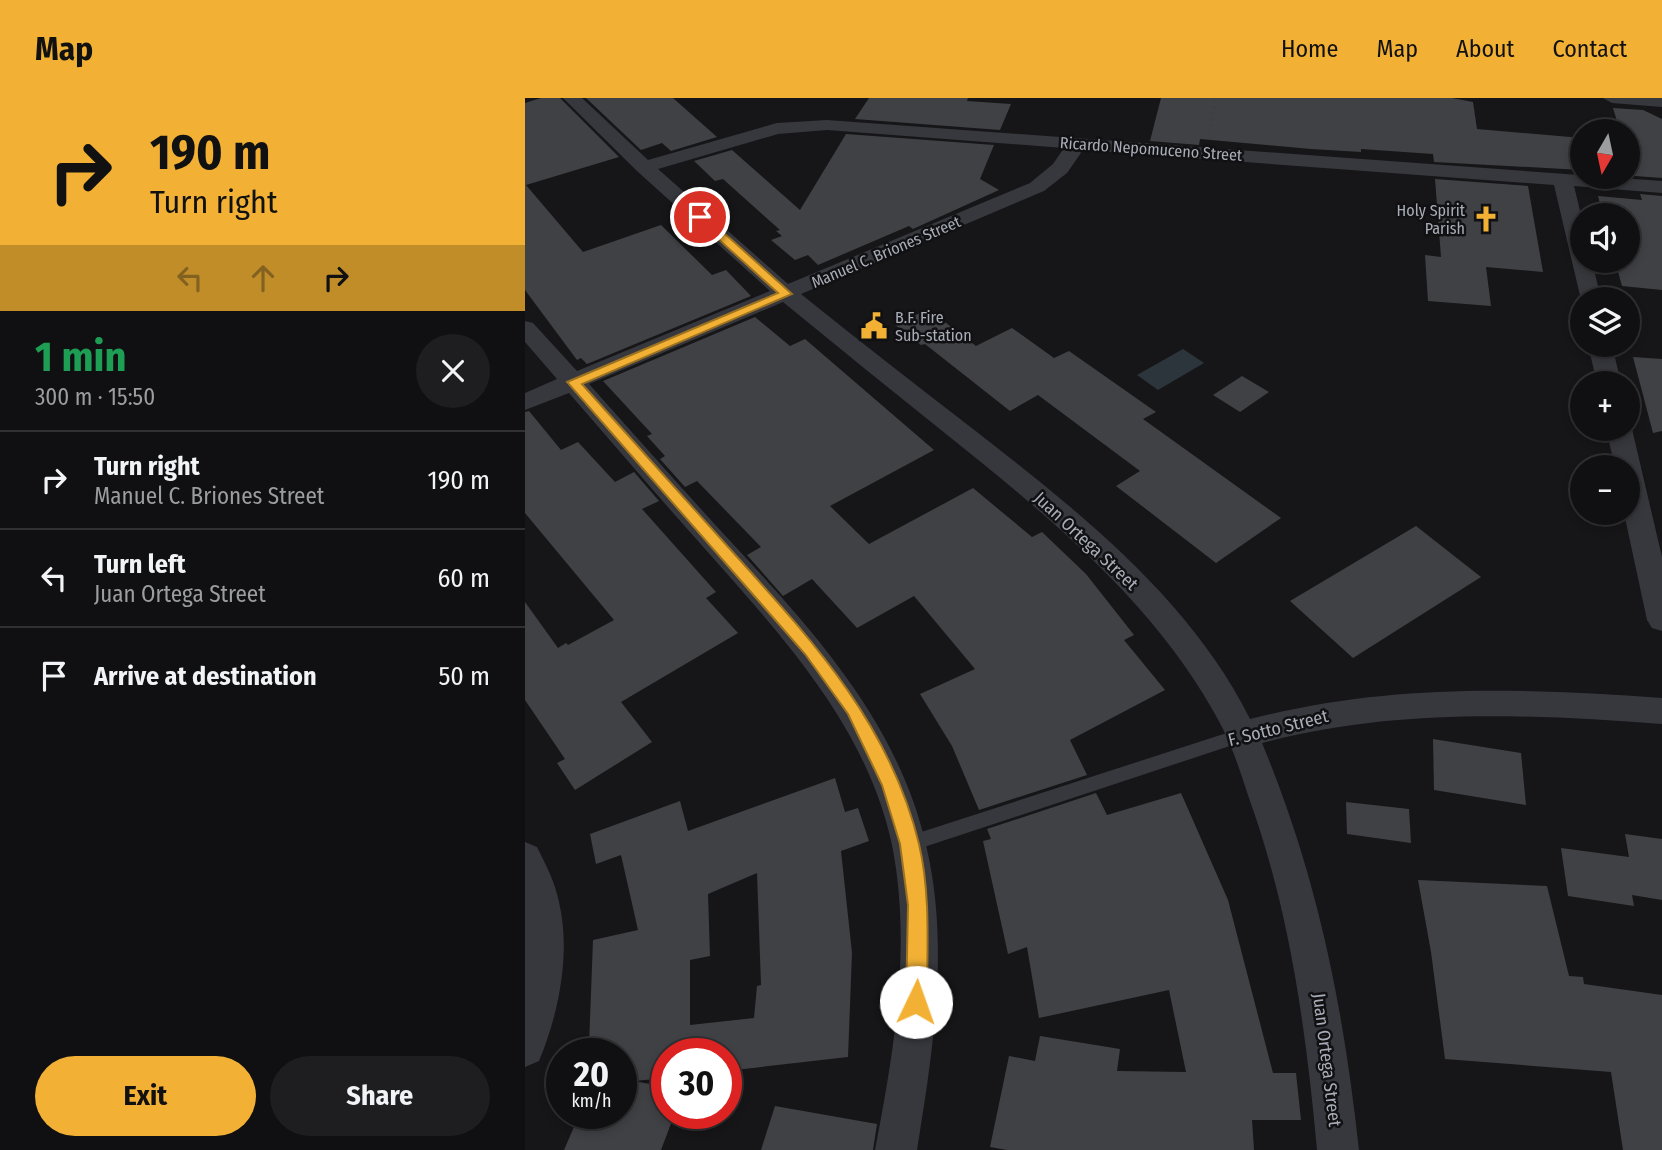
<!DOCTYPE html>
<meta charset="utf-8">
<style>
body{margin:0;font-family:"Fira Sans Condensed",sans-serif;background:#1e1e20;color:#f1f3f6;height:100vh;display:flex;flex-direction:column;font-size:26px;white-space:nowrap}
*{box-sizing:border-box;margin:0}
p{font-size:23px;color:#9c9d9f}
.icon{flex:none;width:38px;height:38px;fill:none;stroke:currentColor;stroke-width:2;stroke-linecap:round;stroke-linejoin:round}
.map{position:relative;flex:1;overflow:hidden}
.panel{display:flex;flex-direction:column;background:#101012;width:525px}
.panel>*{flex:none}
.top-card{background:#f2b134;color:#111;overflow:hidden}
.needle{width:46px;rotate:189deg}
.buttons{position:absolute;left:1045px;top:21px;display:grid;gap:14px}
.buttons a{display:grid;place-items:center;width:70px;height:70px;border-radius:50%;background:#101012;box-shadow:0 4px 10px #0003,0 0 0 2px #303032;font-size:35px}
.speed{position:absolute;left:21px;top:940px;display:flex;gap:14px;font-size:35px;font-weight:700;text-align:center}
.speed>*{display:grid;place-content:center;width:91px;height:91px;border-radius:50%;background:#101012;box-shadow:0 4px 10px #0003,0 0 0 2px #303032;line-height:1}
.speed small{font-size:18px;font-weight:400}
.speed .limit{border:10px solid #d22;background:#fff;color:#111}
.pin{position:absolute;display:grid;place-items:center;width:60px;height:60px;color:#fff;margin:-30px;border:4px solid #fff;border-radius:50%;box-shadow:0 2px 7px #0007}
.me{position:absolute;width:77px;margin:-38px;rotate:3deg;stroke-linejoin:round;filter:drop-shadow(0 0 5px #0008)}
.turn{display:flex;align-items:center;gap:24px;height:147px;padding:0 35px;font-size:32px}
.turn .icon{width:91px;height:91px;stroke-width:2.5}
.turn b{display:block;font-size:49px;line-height:60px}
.lanes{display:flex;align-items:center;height:66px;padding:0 35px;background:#0003;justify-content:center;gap:35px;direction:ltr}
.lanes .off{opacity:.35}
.round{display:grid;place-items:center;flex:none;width:74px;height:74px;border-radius:37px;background:#1e1e20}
.overview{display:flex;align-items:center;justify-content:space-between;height:119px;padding:0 35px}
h1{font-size:42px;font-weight:700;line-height:52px;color:#1e9e55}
.button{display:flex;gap:14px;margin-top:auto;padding:14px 35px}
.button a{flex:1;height:80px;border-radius:42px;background:#f2b134;color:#111;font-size:28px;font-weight:700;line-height:80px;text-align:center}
.button a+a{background:#1e1e20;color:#f1f3f6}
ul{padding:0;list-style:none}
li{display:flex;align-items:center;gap:21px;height:98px;padding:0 35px;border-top:2px solid #303032}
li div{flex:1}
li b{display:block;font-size:26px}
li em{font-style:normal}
header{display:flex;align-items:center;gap:42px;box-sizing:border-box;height:98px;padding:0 35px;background:#f2b134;color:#111}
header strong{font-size:33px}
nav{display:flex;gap:38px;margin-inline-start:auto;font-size:24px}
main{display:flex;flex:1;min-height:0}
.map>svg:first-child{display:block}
</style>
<header>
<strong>Map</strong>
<nav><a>Home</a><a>Map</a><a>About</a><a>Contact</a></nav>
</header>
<main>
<section class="panel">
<div class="top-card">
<div class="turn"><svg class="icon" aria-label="right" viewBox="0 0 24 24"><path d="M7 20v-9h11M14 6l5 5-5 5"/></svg><div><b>190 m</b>Turn right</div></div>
<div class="lanes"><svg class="icon off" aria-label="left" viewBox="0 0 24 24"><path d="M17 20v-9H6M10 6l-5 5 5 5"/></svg><svg class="icon off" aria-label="ahead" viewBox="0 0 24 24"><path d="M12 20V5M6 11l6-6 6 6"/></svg><svg class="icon" aria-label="right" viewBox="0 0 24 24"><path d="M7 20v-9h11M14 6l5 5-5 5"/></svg></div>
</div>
<div class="overview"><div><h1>1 min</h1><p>300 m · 15:50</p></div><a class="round"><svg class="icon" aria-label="close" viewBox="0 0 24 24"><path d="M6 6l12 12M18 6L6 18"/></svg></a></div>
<ul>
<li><svg class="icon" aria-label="right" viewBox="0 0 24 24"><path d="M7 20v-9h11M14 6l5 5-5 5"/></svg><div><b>Turn right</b><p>Manuel C. Briones Street</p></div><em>190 m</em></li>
<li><svg class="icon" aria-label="left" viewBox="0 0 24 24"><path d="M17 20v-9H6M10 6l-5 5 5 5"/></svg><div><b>Turn left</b><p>Juan Ortega Street</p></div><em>60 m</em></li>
<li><svg class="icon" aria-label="arrive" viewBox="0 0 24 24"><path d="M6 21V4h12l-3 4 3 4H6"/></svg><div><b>Arrive at destination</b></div><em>50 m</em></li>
</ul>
<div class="button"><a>Exit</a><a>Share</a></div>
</section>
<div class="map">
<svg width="1137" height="1052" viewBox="0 0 1137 1052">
<rect width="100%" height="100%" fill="#161618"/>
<path fill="#2c353c" d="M658 251 679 265 633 292 612 277Z"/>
<g fill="#404145" fill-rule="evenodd">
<path d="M16 0H35L94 59 1 87 58 154 136 127 187 177 201 172 226 198 62 266 56 260 52 262 0 192V5Z"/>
<path d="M61 0H148L192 39 146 53 137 45 116 52Z"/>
<path d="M344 0H443L442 3 486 6 475 32 330 21Z"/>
<path d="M636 0H927L948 4 952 31 1057 40V72L909 64 908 56 836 51V54L786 51 675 41 674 47 625 43Z"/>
<path d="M1088 10 1118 12 1137 21V80L1110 78 1102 56V33H1095Z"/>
<path d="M321 36 469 47 455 81 474 92 388 131 384 128 293 167 283 157 270 162 246 142 257 138 251 133 255 132 198 81 190 83 169 63 207 52 275 112Z"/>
<path d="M910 81 1003 88 1018 174 961 169 966 208 903 203 900 157 916 159Z"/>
<path d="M1115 96 1137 98V192L1097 188 1090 163H1102V117H1078L1073 98 1117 102Z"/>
<path d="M403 211 451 248 487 230 529 260 544 253 631 314 618 321 756 420 691 465 591 388 615 373 513 297 485 313 400 246 396 247 370 227Z"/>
<path d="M230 219 265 248 280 241 409 352 305 408 344 446 448 390 507 439 517 434 561 476 609 537 599 542 640 592 545 642 562 677 454 712 427 648 395 596 450 571 389 498 332 530 287 481 258 498 222 457 236 449 172 383 160 389 135 361 140 358 122 338 127 336 78 283Z"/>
<path d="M1108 259 1137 261V333L1128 335Z"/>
<path d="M717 278 744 294 715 314 688 297Z"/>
<path d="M4 313 36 352 53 344 90 384 109 374 134 403 117 411 191 494 181 500 213 535 96 604 127 644 50 692 32 665 40 661 0 602V504L33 550 41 545 43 547 89 522 0 415V314Z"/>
<path d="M891 428 956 479 828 560 765 503Z"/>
<path d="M908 641 996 655 1001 707 909 692Z"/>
<path d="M310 680 320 714 333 710 344 743 316 753 327 855 323 959 201 973V956H142V980L108 983 142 989V1015H150L136 1052H39L55 1015H96V956H82L87 943 64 948 68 842 113 832 96 757 71 766 65 736 155 703 163 733ZM232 775 236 887 232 888 229 920 165 927V862L185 858 183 796Z"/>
<path d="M571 695 582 717 656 695 703 802 748 975H771L776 1022H727L729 1052H482L465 1049 484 958 510 963 515 938 595 951 592 973 661 974 644 892 514 920 502 849 483 856 458 743 466 741 462 731Z"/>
<path d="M821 704 884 711 886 745 822 736Z"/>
<path d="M1100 736 1137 741V802L1107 797 1109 808 1043 798 1036 750 1104 759Z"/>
<path d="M893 782 1022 788 1044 878 1058 879 1059 886 1137 897V1052H1098L1086 974 920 961 906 854Z"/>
<path d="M250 1008 352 1026 348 1052H236Z"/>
</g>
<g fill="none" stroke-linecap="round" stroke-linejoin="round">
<path stroke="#3d3f44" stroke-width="2.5" stroke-dasharray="2.5 3.5" stroke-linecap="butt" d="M684 34 691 0"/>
<path fill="#37383d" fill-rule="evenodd" d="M717 630 723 632 726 637 723 642 384 754 377 752 375 746 377 740 384 738Z"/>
<g fill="#37383d" fill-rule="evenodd">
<path d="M38 0H57L123 62 252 25 302 22 1137 83V95L1049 88 1057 121V163H1067L1076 201H1057V206L1029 87 558 52 542 75 519 93 276 196C333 242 390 286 448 331 552 412 665 500 725 621 866 585 994 590 1137 600V626C1002 616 869 610 737 645 793 780 818 907 834 1052H792C781 932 765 814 724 700 716 676 708 650 696 627 634 509 528 422 426 340 370 295 314 250 258 204L64 286C108 335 151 384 195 432 281 525 372 620 401 747 425 847 408 952 392 1052H350C369 953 387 848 367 747 341 625 252 533 173 443 129 394 87 344 44 295L0 312V295L32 281 0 244V223L8 225 52 273 245 193 112 73ZM302 32 539 50 528 66 505 85 263 186 133 71 253 36Z"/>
<path d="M1078 0H1137V9L1087 5Z"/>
<path d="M1063 247H1087L1096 285H1072Z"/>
<path d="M1102 325 1107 331 1137 459V533L1127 530 1122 522 1099 415H1102V369H1090L1081 331H1102Z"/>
<path d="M0 744 12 749C21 767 30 784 34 804 46 855 34 915 14 963L0 969Z"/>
</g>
</g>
<path fill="#f2b134" stroke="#9d7322" stroke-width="2" d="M171 117H179L267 196 57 286C106 341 156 396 205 451 285 540 365 625 394 746 406 797 402 851 402 904L399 911 391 914 384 911 381 904 383 807 375 746 357 687 323 616 280 556 42 284 253 195 171 121Z"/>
<defs>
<g id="church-bare" transform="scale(2.1)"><path d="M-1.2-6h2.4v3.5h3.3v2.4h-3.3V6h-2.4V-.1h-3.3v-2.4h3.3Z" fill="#f2b134" stroke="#111113" stroke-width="2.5" paint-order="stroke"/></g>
<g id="civic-bare" transform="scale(2.1)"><path d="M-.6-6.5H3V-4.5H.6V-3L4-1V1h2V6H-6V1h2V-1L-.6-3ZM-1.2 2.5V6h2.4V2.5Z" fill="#f2b134" stroke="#111113" stroke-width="2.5" paint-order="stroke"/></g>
</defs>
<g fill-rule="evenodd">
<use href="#church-bare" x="961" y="121"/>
<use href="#civic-bare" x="349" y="228"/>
</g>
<g text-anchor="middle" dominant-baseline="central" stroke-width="5" stroke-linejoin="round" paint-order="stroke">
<g font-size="16" fill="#a8adb8" stroke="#111113">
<text transform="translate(626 51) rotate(4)">Ricardo Nepomuceno Street</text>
<text transform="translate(361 154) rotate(-23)">Manuel C. Briones Street</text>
</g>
<g font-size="16" fill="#a8adb8" stroke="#111113" text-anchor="end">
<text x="940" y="112">Holy Spirit<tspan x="940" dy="18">Parish</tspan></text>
<text x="370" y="219" text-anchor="start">B.F. Fire<tspan x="370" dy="18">Sub-station</tspan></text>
</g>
<g font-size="18" fill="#a8adb8" stroke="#111113">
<text transform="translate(561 443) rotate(43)">Juan Ortega Street</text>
<text transform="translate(753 630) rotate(-14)">F. Sotto Street</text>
<text transform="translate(802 962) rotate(83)">Juan Ortega Street</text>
</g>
</g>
</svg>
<div class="buttons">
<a><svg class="needle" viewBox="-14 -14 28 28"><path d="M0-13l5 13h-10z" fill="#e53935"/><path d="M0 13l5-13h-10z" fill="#9c9d9f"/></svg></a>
<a><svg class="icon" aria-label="sound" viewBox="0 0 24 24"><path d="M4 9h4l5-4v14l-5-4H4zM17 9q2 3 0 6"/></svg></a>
<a><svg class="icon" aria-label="layers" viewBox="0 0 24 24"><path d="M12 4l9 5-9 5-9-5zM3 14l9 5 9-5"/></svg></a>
<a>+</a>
<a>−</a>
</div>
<div class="speed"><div>20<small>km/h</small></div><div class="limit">30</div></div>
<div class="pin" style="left:175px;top:119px;background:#d93025"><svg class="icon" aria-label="arrive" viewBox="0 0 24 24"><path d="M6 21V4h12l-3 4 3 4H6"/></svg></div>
<svg class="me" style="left:391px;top:904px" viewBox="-20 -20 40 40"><circle r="19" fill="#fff"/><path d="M0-13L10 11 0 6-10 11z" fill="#f2b134"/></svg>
</div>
</main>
